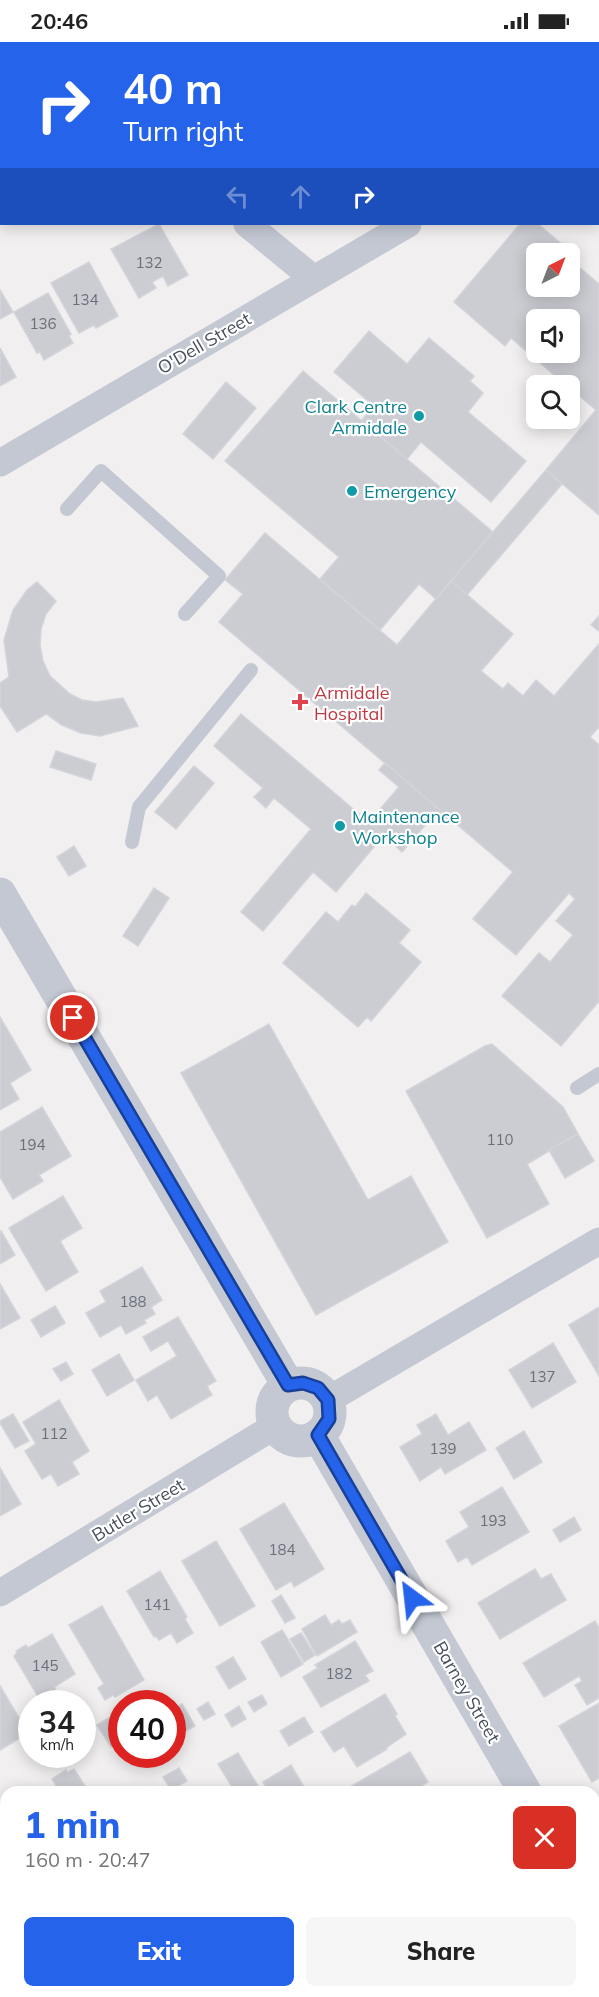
<!DOCTYPE html>
<meta charset="utf-8">
<style>
body{margin:0;font-family:Mulish,sans-serif;background:#f6f6f6;color:#222;height:100vh;display:flex;flex-direction:column;font-size:22px;white-space:nowrap}
*{box-sizing:border-box;margin:0}
p{font-size:20px;color:#767676}
.icon{flex:none;width:33px;height:33px;fill:none;stroke:currentColor;stroke-width:2;stroke-linecap:round;stroke-linejoin:round}
.map{position:relative;flex:1;overflow:hidden}
.details{position:absolute;left:0px;top:1744px;width:600px;height:212px;display:flex;flex-direction:column;background:#fff;border-radius:18px 18px 0 0;box-shadow:0 3px 15px #0003}
.details>*{flex:none}
.guide{position:absolute;left:0px;top:0px;width:600px;height:183px;box-shadow:0 3px 15px #0003;background:#2563eb;color:#fff;overflow:hidden}
.needle{width:39px;rotate:42deg}
.tools{position:absolute;left:526px;top:201px;display:grid;gap:12px}
.tools a{display:grid;place-items:center;width:54px;height:54px;border-radius:9px;background:#fff;box-shadow:0 3px 15px #0003;font-size:30px}
.speed{position:absolute;left:18px;top:1648px;display:flex;gap:12px;font-size:30px;font-weight:700;text-align:center}
.speed>*{display:grid;place-content:center;width:78px;height:78px;border-radius:50%;background:#fff;box-shadow:0 3px 15px #0003;line-height:1}
.speed small{font-size:15px;font-weight:400}
.speed .limit{border:9px solid #d22;background:#fff;color:#111}
.pin{position:absolute;display:grid;place-items:center;width:51px;height:51px;color:#fff;margin:-26px;border:3px solid #fff;border-radius:50%;box-shadow:0 2px 6px #0007}
.me{position:absolute;width:66px;margin:-33px;rotate:330deg;stroke-linejoin:round;filter:drop-shadow(0 0 4px #0008)}
.turn{display:flex;align-items:center;gap:21px;height:126px;padding:0 24px;font-size:27px}
.turn .icon{width:78px;height:78px;stroke-width:2.5}
.turn b{display:block;font-size:42px;line-height:51px}
.lanes{display:flex;align-items:center;height:57px;padding:0 24px;background:#0003;justify-content:center;gap:30px;direction:ltr}
.lanes .off{opacity:.35}
.round{display:grid;place-items:center;flex:none;width:63px;height:63px;border-radius:9px;background:#f6f6f6}
.head{display:flex;align-items:center;justify-content:space-between;height:102px;padding:0 24px}
h1{font-size:36px;font-weight:800;line-height:45px;color:#2563eb}
.action{display:flex;gap:12px;margin-top:auto;padding:12px 24px}
.action a{flex:1;height:69px;border-radius:9px;background:#2563eb;color:#fff;font-size:24px;font-weight:800;line-height:69px;text-align:center}
.action a+a{background:#f6f6f6;color:#222}
.status{display:flex;justify-content:space-between;align-items:center;height:42px;padding:0 30px;background:#fff;direction:ltr}
.status svg{height:16px;fill:currentColor}
.map>svg:first-child{display:block}
</style>
<div class="status"><b>20:46</b><svg viewBox="0 0 49 12"><path d="M0 12V9h3v3zM5 12V6h3v6zM10 12V3h3v9zM15 12V0h3v12zM26 1h20v11H26zM47 4h2v5h-2z"/></svg></div>
<div class="map">
<svg width="599" height="1955" viewBox="0 0 599 1955">
<rect width="100%" height="100%" fill="#f1efef"/>
<g fill="#cccdd3" stroke="#d3d4da" stroke-width="1.5" fill-rule="evenodd">
<path d="M117 0H232L233 2H114Z"/>
<path d="M232 0H372L370 2H233Z"/>
<path d="M493 0H558V2H494Z"/>
<path d="M159 182 188 233 168 244 163 234 152 240 156 246 139 256 111 207Z"/>
<path d="M520 182H538L577 215 573 220 599 242V473L546 428 596 368 570 346V344H567L511 296 505 304 454 260ZM537 212H570V244H537ZM537 278H570V310H537Z"/>
<path d="M89 220 118 274 96 286 94 283 79 291 51 241Z"/>
<path d="M0 248 13 270 0 277Z"/>
<path d="M48 251 71 292 69 294 73 301 44 318 40 310 37 311 14 270Z"/>
<path d="M369 289 407 322 429 296 474 334 470 339 483 351 468 370 526 419 491 460 421 400 407 417 361 379 374 364 334 330Z"/>
<path d="M0 306 16 335 0 344Z"/>
<path d="M303 329 493 490 436 557 419 542 380 588 320 537 339 515 225 419Z"/>
<path d="M226 340 256 366 213 417 183 392Z"/>
<path d="M546 428 562 442 467 553 451 539Z"/>
<path d="M265 491 397 603 451 539 513 592 481 629 503 647 508 641 523 654 536 638 554 654 599 602V685L590 695 599 703V959L561 1004 502 954 539 911 550 920 573 893 556 879 575 857 569 851 516 913 473 877 513 830 219 580 243 552 225 538Z"/>
<path d="M37 540 56 559 46 572 41 587 40 603 43 619 50 634 70 652 82 658 96 660 123 656 138 684 100 694 81 691 62 683 46 672 17 690 0 664V641L9 635 4 598 13 568 27 548Z"/>
<path d="M599 574V589L591 583Z"/>
<path d="M241 672 384 793 336 850 313 830 263 889 241 870 311 787 274 756 266 766 254 755 263 746 214 704Z"/>
<path d="M56 709 96 722 91 738 50 725Z"/>
<path d="M385 721 448 775 442 781 433 774 402 810 369 780 399 745 379 728Z"/>
<path d="M194 724 214 741 176 787 155 770Z"/>
<path d="M74 804 86 824 69 834 57 815Z"/>
<path d="M154 846 169 856 138 904 123 894Z"/>
<path d="M366 851 410 888 399 901 421 920 371 979 367 975 358 985 283 921 326 870 338 880 352 863 355 865Z"/>
<path d="M0 975 31 1028 10 1041 19 1057 0 1068Z"/>
<path d="M269 982 368 1158 411 1134 448 1200 316 1273 181 1031Z"/>
<path d="M492 1002 563 1065 578 1092 527 1122 549 1162 487 1196 406 1049 485 1004Z"/>
<path d="M42 1065 71 1114 39 1133 43 1139 13 1157 0 1135V1090Z"/>
<path d="M578 1092 594 1119 565 1136 549 1108Z"/>
<path d="M63 1154 82 1186 60 1199 78 1230 46 1249 9 1186Z"/>
<path d="M1 1189 15 1213 0 1222V1190Z"/>
<path d="M142 1225 162 1258 151 1265 155 1272 144 1278 146 1281 126 1292 121 1283 100 1295 86 1271 106 1260 100 1249Z"/>
<path d="M0 1242 20 1276 0 1287Z"/>
<path d="M55 1264 65 1281 41 1295 31 1278Z"/>
<path d="M599 1265V1334L569 1283Z"/>
<path d="M178 1275 216 1339 207 1344 212 1353 171 1377 157 1353 148 1359 136 1338 177 1314 168 1299 151 1309 143 1295Z"/>
<path d="M553 1301 576 1340 532 1366 509 1328Z"/>
<path d="M119 1312 134 1338 107 1354 92 1328Z"/>
<path d="M66 1320 73 1332 61 1339 53 1327Z"/>
<path d="M59 1358 89 1409 72 1420 79 1432 58 1444 51 1432 42 1437 25 1409 36 1402 23 1380Z"/>
<path d="M13 1372 29 1399 15 1406 0 1381V1379Z"/>
<path d="M436 1372 448 1393 469 1380 486 1408 445 1432 441 1425 420 1439 400 1405 422 1392 417 1383Z"/>
<path d="M524 1389 542 1420 514 1437 496 1406Z"/>
<path d="M0 1426 21 1462 0 1474Z"/>
<path d="M502 1445 529 1490 472 1523 467 1515 458 1520 446 1499 469 1485 460 1470Z"/>
<path d="M284 1461 324 1527 294 1545 291 1539 276 1548 240 1487Z"/>
<path d="M574 1475 581 1488 560 1500 553 1488Z"/>
<path d="M216 1499 255 1564 220 1584 182 1519Z"/>
<path d="M535 1527 541 1537 551 1532 566 1558 500 1597 478 1561Z"/>
<path d="M160 1529 187 1575 185 1577 193 1591 177 1601 171 1591 159 1598 156 1594 154 1595 127 1549Z"/>
<path d="M281 1553 295 1576 285 1581 272 1559Z"/>
<path d="M102 1564 144 1638 115 1655 113 1653 105 1658 98 1646 104 1642 69 1583Z"/>
<path d="M325 1573 331 1583 339 1578 342 1582 350 1578 357 1590 317 1614 302 1587Z"/>
<path d="M595 1579 599 1586V1656L587 1663 575 1643 582 1639 579 1634 544 1655 523 1621Z"/>
<path d="M282 1588 303 1622 281 1635 261 1600Z"/>
<path d="M301 1591 315 1613 304 1620 290 1597Z"/>
<path d="M52 1592 75 1632 54 1645 56 1648 40 1658 14 1614 17 1611 16 1609 26 1603 28 1606Z"/>
<path d="M355 1599 373 1629 365 1633 369 1639 321 1665 303 1635 318 1626 315 1623Z"/>
<path d="M233 1615 246 1637 229 1647 216 1625Z"/>
<path d="M0 1644 28 1691 0 1708Z"/>
<path d="M385 1652 397 1672 395 1674 406 1692 386 1706 387 1707 357 1725 344 1704 334 1710 321 1690Z"/>
<path d="M262 1653 267 1662 254 1670 248 1660Z"/>
<path d="M208 1660 215 1672 204 1678 197 1667Z"/>
<path d="M599 1661V1736L592 1740 559 1684Z"/>
<path d="M182 1662 195 1684 172 1697V1668Z"/>
<path d="M239 1664 246 1677 232 1685 225 1673Z"/>
<path d="M112 1674 122 1690V1698L111 1705 97 1683Z"/>
<path d="M304 1675 313 1690 289 1704 280 1689Z"/>
<path d="M410 1710 428 1740 410 1750H347L345 1748Z"/>
<path d="M238 1711 258 1744 247 1750H235L218 1722Z"/>
<path d="M291 1723 307 1750H269L263 1740Z"/>
<path d="M179 1726 187 1739 171 1748 163 1735Z"/>
<path d="M74 1727 85 1744 79 1748 80 1750H60L52 1737 66 1728 67 1731Z"/>
<path d="M2 1920 6 1927V1950H31L34 1955H0V1921Z"/>
<path d="M487 1950H556L548 1955H489Z"/>
</g>
<g fill="none" stroke-linecap="round" stroke-linejoin="round">
<g stroke="#c3c8d3" stroke-width="14">
<path d="M67 467 101 429 219 534 185 572"/>
<path d="M132 800 139 765 251 628"/>
<path d="M577 1046 599 1032"/>
</g>
<g stroke="#c3c8d3" stroke-width="27">
<path d="M72 0 73 2"/>
<path d="M0 66H2"/>
<path d="M598 69H599"/>
<path d="M247 182 314 237"/>
<path d="M0 421 408 182"/>
<path d="M328 1358 599 1199"/>
<path d="M0 1551 275 1384"/>
<path d="M93 1950 96 1955"/>
<path d="M265 1955 273 1950"/>
</g>
<g stroke="#c3c8d3" stroke-width="33">
<path d="M0 852 288 1343"/>
<circle cx="301" cy="1370" r="29"/>
<path d="M318 1393 525 1750"/>
<path d="M594 1869 599 1878"/>
</g>
</g>
<g fill="none" stroke-linecap="round" stroke-linejoin="round">
<g stroke="#184099" stroke-width="15">
<path id="route" d="M73 976 288 1343 303 1341 318 1346 328 1358 329 1377 318 1393 412 1556"/>
</g>
<use href="#route" stroke="#2563eb" stroke-width="10"/>
</g>
<g fill="#0f9aa8" stroke="#fff" stroke-width="2">
<circle cx="419" cy="374" r="6"/>
<circle cx="352" cy="449" r="6"/>
<circle cx="340" cy="784" r="6"/>
</g>
<path fill="#e0444e" stroke="#fff" stroke-width="2" d="M297 651h6v6h6v6h-6v6h-6v-6h-6v-6h6z"/>
<g text-anchor="middle" dominant-baseline="central" stroke-width="4.5" stroke-linejoin="round" paint-order="stroke">
<g font-size="15" fill="#696e79">
<text x="149" y="220">132</text>
<text x="85" y="257">134</text>
<text x="43" y="281">136</text>
<text x="500" y="1097">110</text>
<text x="32" y="1102">194</text>
<text x="133" y="1259">188</text>
<text x="542" y="1334">137</text>
<text x="54" y="1391">112</text>
<text x="443" y="1406">139</text>
<text x="493" y="1478">193</text>
<text x="282" y="1507">184</text>
<text x="157" y="1562">141</text>
<text x="45" y="1623">145</text>
<text x="339" y="1631">182</text>
</g>
<g font-size="18" fill="#484f5b" stroke="#fff">
<text transform="translate(204 301) rotate(-30)">O'Dell Street</text>
<text transform="translate(138 1468) rotate(-31)">Butler Street</text>
<text transform="translate(467 1650) rotate(60)">Barney Street</text>
</g>
<g font-size="18" fill="#0d838f" stroke="#fff" text-anchor="start">
<text x="407" y="364" text-anchor="end">Clark Centre<tspan x="407" dy="21">Armidale</tspan></text>
<text x="364" y="449">Emergency</text>
<text x="352" y="774">Maintenance<tspan x="352" dy="21">Workshop</tspan></text>
</g>
<g font-size="18" fill="#be3a42" stroke="#fff" text-anchor="start">
<text x="314" y="650">Armidale<tspan x="314" dy="21">Hospital</tspan></text>
</g>
</g>
</svg>
<div class="tools">
<a><svg class="needle" viewBox="-14 -14 28 28"><path d="M0-13l5 13h-10z" fill="#e53935"/><path d="M0 13l5-13h-10z" fill="#767676"/></svg></a>
<a><svg class="icon" aria-label="sound" viewBox="0 0 24 24"><path d="M4 9h4l5-4v14l-5-4H4zM17 9q2 3 0 6"/></svg></a>
<a><svg class="icon" aria-label="search" viewBox="0 0 24 24"><circle cx="10" cy="10" r="6"/><path d="M15 15l6 6"/></svg></a>
</div>
<div class="speed"><div>34<small>km/h</small></div><div class="limit">40</div></div>
<div class="pin" style="left:73px;top:976px;background:#d93025"><svg class="icon" aria-label="arrive" viewBox="0 0 24 24"><path d="M6 21V4h12l-3 4 3 4H6"/></svg></div>
<svg class="me" style="left:412px;top:1556px" viewBox="-20 -20 40 40"><path d="M0-17L14 15 0 8-14 15z" fill="#2563eb" stroke="#fff" stroke-width="4"/></svg>
<div class="guide">
<div class="turn"><svg class="icon" aria-label="right" viewBox="0 0 24 24"><path d="M7 20v-9h11M14 6l5 5-5 5"/></svg><div><b>40 m</b>Turn right</div></div>
<div class="lanes"><svg class="icon off" aria-label="left" viewBox="0 0 24 24"><path d="M17 20v-9H6M10 6l-5 5 5 5"/></svg><svg class="icon off" aria-label="ahead" viewBox="0 0 24 24"><path d="M12 20V5M6 11l6-6 6 6"/></svg><svg class="icon" aria-label="right" viewBox="0 0 24 24"><path d="M7 20v-9h11M14 6l5 5-5 5"/></svg></div>
</div>
<section class="details">
<div class="head"><div><h1>1 min</h1><p>160 m · 20:47</p></div><a class="round" style="background:#d93025;color:#fff"><svg class="icon" aria-label="close" viewBox="0 0 24 24"><path d="M6 6l12 12M18 6L6 18"/></svg></a></div>
<div class="action"><a>Exit</a><a>Share</a></div>
</section>
</div>
